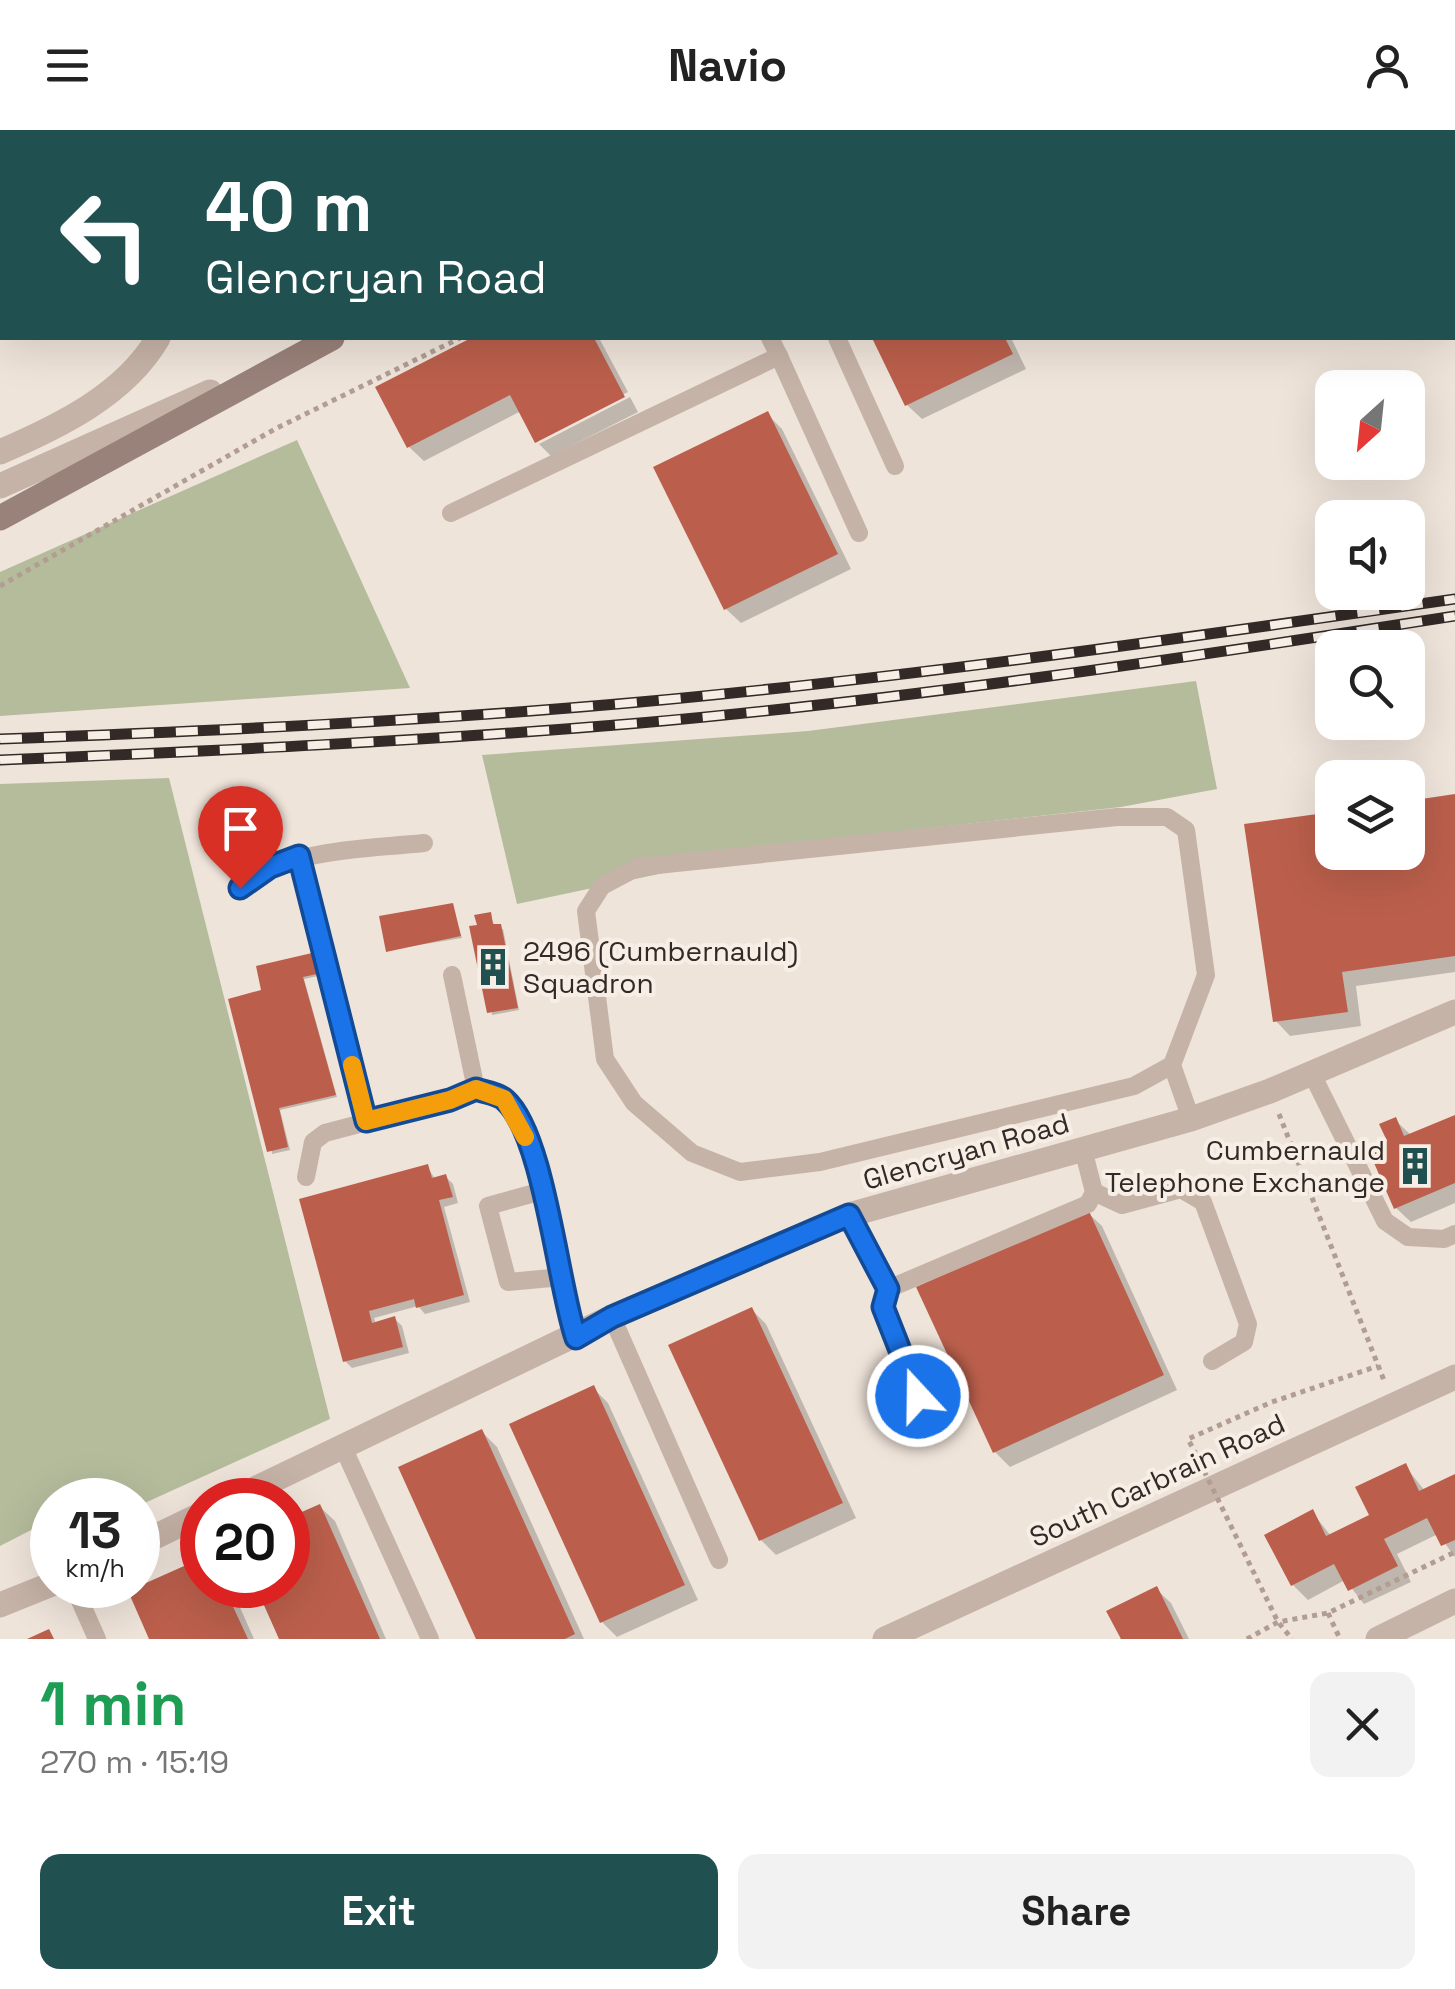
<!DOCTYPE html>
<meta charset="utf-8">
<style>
body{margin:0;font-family:"Space Grotesk",sans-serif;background:#f2f2f2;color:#222;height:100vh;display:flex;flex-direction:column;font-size:38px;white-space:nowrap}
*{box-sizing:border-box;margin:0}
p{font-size:32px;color:#767676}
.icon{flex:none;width:55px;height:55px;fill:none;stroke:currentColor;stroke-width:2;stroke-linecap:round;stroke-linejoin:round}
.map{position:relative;height:1509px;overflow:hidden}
.sheet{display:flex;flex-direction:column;background:#fff;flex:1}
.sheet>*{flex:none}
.top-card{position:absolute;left:0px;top:0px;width:1455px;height:210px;box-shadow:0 10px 40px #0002;background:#205150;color:#fff;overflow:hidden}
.needle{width:65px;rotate:207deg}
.controls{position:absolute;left:1315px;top:240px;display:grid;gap:20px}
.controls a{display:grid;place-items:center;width:110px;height:110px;border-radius:20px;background:#fff;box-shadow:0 10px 40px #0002;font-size:50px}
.speed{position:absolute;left:30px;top:1348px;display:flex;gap:20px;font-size:50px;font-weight:700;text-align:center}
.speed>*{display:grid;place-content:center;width:130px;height:130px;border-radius:50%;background:#fff;box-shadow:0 10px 40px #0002;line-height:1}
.speed small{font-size:25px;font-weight:400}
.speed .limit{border:15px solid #d22;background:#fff;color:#111}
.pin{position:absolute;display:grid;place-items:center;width:85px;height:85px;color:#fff;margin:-102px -42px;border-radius:50% 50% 50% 0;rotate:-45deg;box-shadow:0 0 10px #0007}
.pin .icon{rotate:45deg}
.me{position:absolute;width:110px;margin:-55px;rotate:339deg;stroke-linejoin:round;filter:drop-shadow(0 0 8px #0008)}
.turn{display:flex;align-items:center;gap:35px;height:210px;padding:0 40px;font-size:45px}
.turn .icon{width:130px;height:130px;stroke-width:2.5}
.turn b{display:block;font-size:70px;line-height:85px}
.round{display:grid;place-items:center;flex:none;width:105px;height:105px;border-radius:20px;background:#f2f2f2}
.overview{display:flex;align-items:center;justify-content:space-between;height:170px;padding:0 40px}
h1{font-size:60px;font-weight:700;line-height:75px;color:#1e9e55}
.button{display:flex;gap:20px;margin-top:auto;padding:20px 40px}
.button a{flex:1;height:115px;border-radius:20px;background:#205150;color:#fff;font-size:40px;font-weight:700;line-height:115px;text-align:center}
.button a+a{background:#f2f2f2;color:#222}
header{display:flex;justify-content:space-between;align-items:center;height:130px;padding:0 40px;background:#fff;font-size:45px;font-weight:700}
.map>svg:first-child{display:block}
</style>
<header><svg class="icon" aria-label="menu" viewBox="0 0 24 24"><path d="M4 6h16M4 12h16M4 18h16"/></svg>Navio<svg class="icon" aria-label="person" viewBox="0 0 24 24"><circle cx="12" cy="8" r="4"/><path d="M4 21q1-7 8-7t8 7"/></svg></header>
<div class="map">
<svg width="1455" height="1509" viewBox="0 0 1455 1509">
<rect width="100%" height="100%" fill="#efe4da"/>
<g fill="#b4bc9c">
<path d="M297 310 410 558 0 586V442Z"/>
<path d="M1196 551 1217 659 1121 677 820 710 517 774 482 625 808 601Z"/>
<path d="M169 648 330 1289 138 1376V1370H52V1408L35 1398 0 1416V654Z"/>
</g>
<g fill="#0003">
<rect x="1122" y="0" width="41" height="2"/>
<path d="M1441 0H1455V52L1452 2Z"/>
<path d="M476 208H599L628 262 538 309V313L521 281 424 331 409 317 378 258Z"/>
<path d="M875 208H1011L1026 239 922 289 907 275Z"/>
<path d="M630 267 638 282 551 326 539 314Z"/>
<path d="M767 284 782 299 851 439 741 493 726 479Z"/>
<path d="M1455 667V842L1356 856 1361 896 1290 906 1276 891 1247 696 1332 684V722H1408V673Z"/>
<path d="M452 775 462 808 388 820Z"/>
<path d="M490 784 495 797 503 799 519 880 492 885 480 797Z"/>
<path d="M312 825 318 846 304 849 337 967 280 980 290 1020 272 1024 264 861Z"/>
<path d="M1455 987V1073L1411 1092 1396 1078 1390 1012 1395 990 1412 1006Z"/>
<path d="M427 1037 436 1050 446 1047 453 1054 458 1073 444 1077 470 1172 425 1184 418 1176 374 1188 376 1194 395 1189 402 1196 409 1223 352 1238 345 1231Z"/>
<path d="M1087 1082 1102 1096 1177 1260 1010 1337 995 1322Z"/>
<path d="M752 1180 766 1194 856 1388 776 1425 761 1410Z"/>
<path d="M593 1258 608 1273 698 1470 617 1507 602 1492Z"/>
<path d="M482 1302 497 1317 584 1509H479Z"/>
<path d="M1405 1336 1425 1361 1455 1346V1427L1438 1404 1397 1424 1411 1452 1364 1474 1345 1450 1308 1470 1293 1455 1312 1382 1331 1406 1372 1386Z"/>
<path d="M320 1377 335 1391 386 1509H281L257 1455H288V1391Z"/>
<path d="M202 1431V1455H230L254 1509H152L131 1462Z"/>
<path d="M1156 1459 1171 1473 1189 1509H1120Z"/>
</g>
<g fill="#bb5f4c">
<path d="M471 208H594L625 267 535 313 510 265 407 318 375 257Z"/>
<path d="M872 208H1005L1013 224 905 276Z"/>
<path d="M768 281 838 424 724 480 653 337Z"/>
<path d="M1455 664V826L1342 842 1348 882 1273 892 1244 694 1332 682V722H1408V671Z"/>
<path d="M453 773 461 806 386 822 379 786Z"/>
<path d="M491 782 493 794H501L518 878 487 883 469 796 477 795 474 785Z"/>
<path d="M312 823 317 844 303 847 336 965 279 978 288 1017 267 1022 228 869 261 860 256 836Z"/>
<path d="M1455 985V1053L1394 1079 1368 1019 1387 1011 1379 994 1396 987 1404 1006Z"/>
<path d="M428 1034 432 1048 446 1044 453 1067 439 1070 464 1165 416 1178 414 1169 369 1181 372 1193 395 1186 403 1217 343 1232 299 1069Z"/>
<path d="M1088 1079 1164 1245 993 1323 916 1157Z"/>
<path d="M752 1177 843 1373 759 1411 668 1215Z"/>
<path d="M594 1255 685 1455 600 1493 509 1294Z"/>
<path d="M482 1299 575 1504 565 1509H476L398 1337Z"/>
<path d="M1406 1333 1419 1361 1455 1344V1410L1441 1416 1427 1388 1384 1409 1398 1436 1348 1461 1334 1434 1291 1456 1264 1405 1313 1379 1326 1406 1369 1385 1355 1357Z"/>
<path d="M320 1374 380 1509H279L255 1455H288V1388Z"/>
<path d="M202 1428V1455H223L248 1509H149L128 1461Z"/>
<path d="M1157 1456 1183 1509H1121L1106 1481Z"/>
<path d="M49 1499 54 1509H27Z"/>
</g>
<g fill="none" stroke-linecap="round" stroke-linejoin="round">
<g stroke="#b19d92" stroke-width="5" stroke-dasharray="5 5" stroke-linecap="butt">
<path d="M834 2 838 0"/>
<path d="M0 456 275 299 460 208"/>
<path d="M1279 984 1385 1253"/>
<path d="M1201 1334 1188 1309 1272 1272 1378 1236"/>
<path d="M1328 1483 1340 1509"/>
<path d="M1247 1509 1278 1492 1328 1483 1455 1422"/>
</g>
<g stroke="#c6b3a7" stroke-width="18">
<path d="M1373 0 1374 2"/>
<path d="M837 208 895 336"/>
<path d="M779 226 859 403"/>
<path d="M451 383 779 226 770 208"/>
<path d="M299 726 366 991"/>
<path d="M240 758C298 717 355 720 424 713"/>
<path d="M452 845 476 959"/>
<path d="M1172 935 1134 956 820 1032 740 1042 692 1023 634 973 605 929 586 781 602 756 638 737 1117 687H1167L1186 700 1206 845 1172 935 1191 989"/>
<path d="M1312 944 1385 1091 1408 1107 1444 1109 1455 1104"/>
<path d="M306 1047 313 1012 325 1003 450 970 476 959C484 962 498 964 505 970 545 1004 558 1155 576 1208"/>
<path d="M542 1061 488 1076 508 1152 562 1147"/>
<path d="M1094 1062 1122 1075 1181 1059 1203 1072 1248 1194 1244 1212 1212 1231"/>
<path d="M849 1085 888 1159 1088 1074 1094 1062 1083 1019"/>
<path d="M888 1159 883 1177 918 1266"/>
<path d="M612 1187 719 1430"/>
<path d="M343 1317 430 1509"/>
<path d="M73 1455 97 1509"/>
</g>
<g stroke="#c6b3a7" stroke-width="25">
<path d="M232 1370 612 1187 849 1085 1191 989 1270 961 1455 882"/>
<path d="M138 1415 202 1384"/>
<path d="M0 1475 52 1454"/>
<path d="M1378 1509 1455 1471"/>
</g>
<g stroke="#c6b3a7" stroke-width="25">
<path d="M148 0 150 2"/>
<path d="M0 322C58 297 125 265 158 208"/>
<path d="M0 356 210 262"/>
<path d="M885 1509 1455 1247"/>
</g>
<g stroke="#998279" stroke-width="25">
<path d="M222 0 224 2"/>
<path d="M748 2 753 0"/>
<path d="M0 388 332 208"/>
</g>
<g stroke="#332a27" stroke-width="11">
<g id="rail">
<path d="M0 609C213 601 427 591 640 572 913 547 1184 508 1455 469"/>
<path d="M0 630C213 621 427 611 640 593 913 569 1184 528 1455 486"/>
</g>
</g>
<use href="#rail" stroke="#f7eee6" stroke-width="8" stroke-dasharray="22" stroke-linecap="butt"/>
<path stroke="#b19d92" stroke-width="5" stroke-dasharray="5 5" stroke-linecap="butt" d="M1204 1341 1278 1492 1292 1509"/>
</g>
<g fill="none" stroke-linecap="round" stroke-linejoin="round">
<g stroke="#114b97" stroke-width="25">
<path id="route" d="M240 758 270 737 299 726 366 991 450 970 476 959C484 962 499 964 505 970 544 1004 558 1156 576 1208L612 1187 849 1085 888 1159 883 1177 918 1266"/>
</g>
<use href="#route" stroke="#1a73e8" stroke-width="18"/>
<path stroke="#f59e0b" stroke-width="18" d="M352 935 366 991 450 970 476 959 504 969 525 1007"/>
</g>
<defs>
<g id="building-bare" transform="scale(3)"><path d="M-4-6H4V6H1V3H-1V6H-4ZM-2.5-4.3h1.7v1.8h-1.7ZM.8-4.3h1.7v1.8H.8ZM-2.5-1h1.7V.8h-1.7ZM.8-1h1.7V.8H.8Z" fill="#205150" stroke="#f7eee6" stroke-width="2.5" paint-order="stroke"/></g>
</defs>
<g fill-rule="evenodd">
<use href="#building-bare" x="493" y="837"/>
<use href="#building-bare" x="1415" y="1036"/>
</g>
<g text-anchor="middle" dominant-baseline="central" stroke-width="8" stroke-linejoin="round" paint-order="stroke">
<g font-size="28" fill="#332a27" stroke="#f7eee6" text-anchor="start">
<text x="523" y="821">2496 (Cumbernauld)<tspan x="523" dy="32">Squadron</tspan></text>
<text x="1385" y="1020" text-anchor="end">Cumbernauld<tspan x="1385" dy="32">Telephone Exchange</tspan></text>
</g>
<g font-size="28" fill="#332a27" stroke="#f7eee6">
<text transform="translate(966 1021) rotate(-16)">Glencryan Road</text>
<text transform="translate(1157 1350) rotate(-25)">South Carbrain Road</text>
</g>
</g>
</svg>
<div class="controls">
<a><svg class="needle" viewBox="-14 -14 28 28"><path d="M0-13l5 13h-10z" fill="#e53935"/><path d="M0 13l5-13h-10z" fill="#767676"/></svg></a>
<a><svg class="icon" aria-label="sound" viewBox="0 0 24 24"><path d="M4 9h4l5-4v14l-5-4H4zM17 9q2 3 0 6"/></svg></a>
<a><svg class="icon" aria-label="search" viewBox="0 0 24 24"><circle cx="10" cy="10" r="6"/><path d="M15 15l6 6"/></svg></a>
<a><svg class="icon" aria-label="layers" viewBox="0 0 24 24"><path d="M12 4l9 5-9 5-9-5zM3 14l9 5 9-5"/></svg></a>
</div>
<div class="speed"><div>13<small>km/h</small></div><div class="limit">20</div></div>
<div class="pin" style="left:240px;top:758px;background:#d93025"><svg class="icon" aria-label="arrive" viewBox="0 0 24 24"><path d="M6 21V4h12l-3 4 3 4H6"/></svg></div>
<svg class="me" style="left:918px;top:1266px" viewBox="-20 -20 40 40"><circle r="17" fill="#1a73e8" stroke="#fff" stroke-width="3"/><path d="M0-11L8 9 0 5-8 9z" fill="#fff"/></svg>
<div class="top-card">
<div class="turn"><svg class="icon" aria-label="left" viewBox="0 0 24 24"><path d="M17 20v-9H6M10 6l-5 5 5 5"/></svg><div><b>40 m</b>Glencryan Road</div></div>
</div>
</div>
<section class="sheet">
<div class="overview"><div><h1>1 min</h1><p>270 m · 15:19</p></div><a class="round"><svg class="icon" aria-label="close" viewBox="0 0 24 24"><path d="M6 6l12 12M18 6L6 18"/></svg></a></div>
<div class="button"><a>Exit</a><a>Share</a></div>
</section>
